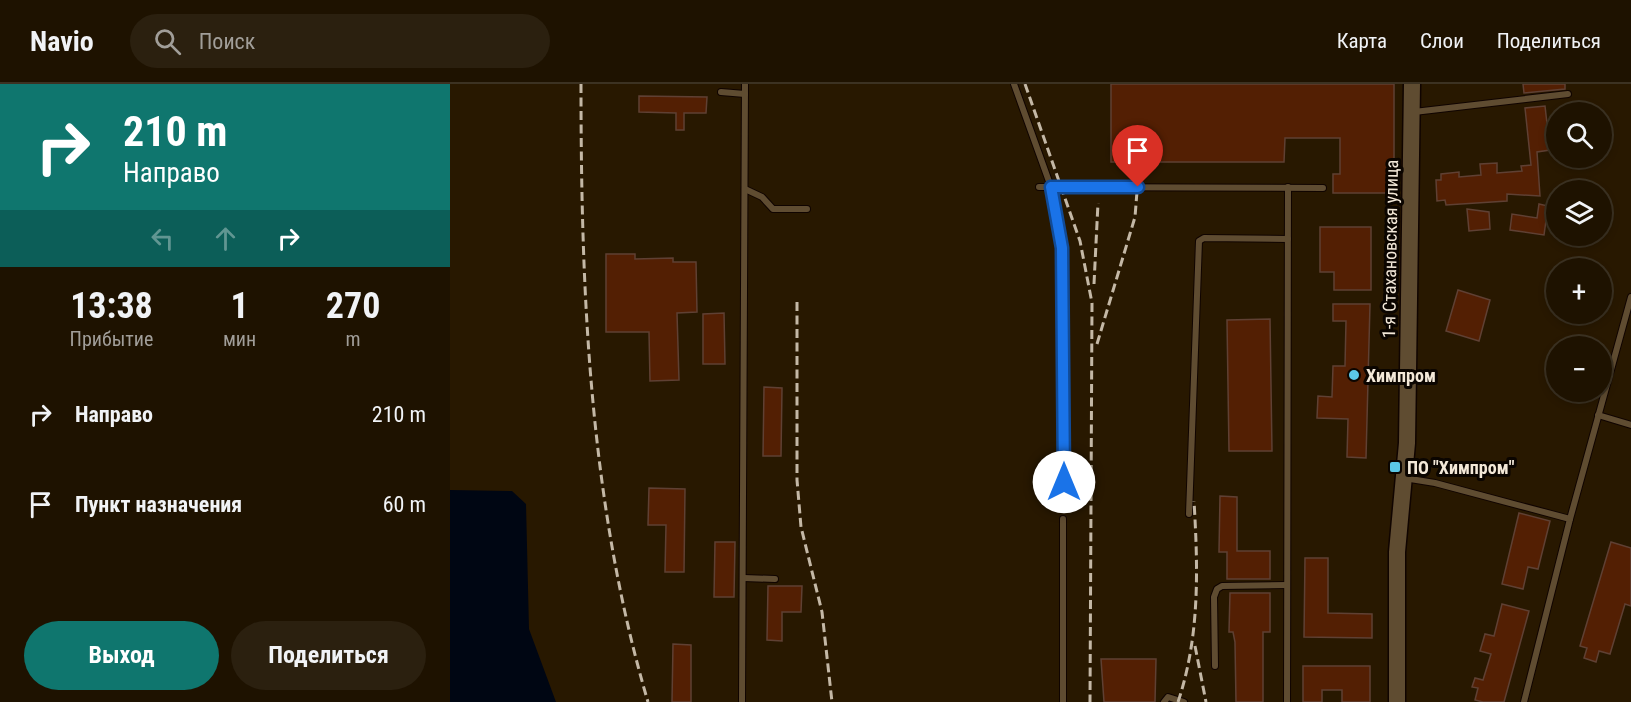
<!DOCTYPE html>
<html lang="ru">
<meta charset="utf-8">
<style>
body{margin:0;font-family:"Roboto Condensed",sans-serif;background:#2b200f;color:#f1f3f6;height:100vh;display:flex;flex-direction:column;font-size:22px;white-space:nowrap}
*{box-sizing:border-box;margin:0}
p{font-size:20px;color:#a19e99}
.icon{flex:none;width:33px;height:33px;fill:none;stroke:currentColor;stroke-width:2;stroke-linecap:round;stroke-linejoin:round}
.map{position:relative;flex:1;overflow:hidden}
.side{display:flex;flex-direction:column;background:#1e1200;width:450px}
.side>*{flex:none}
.hud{background:#0f766e;color:#fff;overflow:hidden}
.fabs{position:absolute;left:1096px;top:18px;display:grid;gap:12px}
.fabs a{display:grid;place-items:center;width:66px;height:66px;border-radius:50%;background:#1e1200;box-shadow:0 3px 9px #0003,0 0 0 2px #3c3222;font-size:30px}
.pin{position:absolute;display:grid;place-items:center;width:51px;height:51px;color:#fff;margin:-62px -26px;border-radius:50% 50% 50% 0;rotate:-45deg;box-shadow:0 0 6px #0007}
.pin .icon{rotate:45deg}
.me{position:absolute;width:66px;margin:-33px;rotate:0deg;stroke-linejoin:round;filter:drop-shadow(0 0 4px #0008)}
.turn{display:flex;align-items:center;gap:21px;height:126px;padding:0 24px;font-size:27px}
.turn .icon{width:78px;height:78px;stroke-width:2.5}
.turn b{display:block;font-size:42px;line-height:51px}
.lanes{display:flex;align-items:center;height:57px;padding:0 24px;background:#0003;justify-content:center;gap:30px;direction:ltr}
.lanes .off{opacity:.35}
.eta{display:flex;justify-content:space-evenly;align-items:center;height:102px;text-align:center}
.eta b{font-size:36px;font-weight:700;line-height:42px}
.button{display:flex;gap:12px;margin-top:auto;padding:12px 24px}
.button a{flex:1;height:69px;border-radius:36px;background:#0f766e;color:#fff;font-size:24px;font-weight:700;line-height:69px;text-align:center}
.button a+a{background:#2b200f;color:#f1f3f6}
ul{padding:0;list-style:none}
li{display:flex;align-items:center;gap:18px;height:90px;padding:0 24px}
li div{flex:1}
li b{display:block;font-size:22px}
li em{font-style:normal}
header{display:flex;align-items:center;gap:36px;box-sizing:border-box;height:84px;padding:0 30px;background:#1e1200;border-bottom:2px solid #3c3222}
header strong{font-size:28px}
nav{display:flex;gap:33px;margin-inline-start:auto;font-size:21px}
.search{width:420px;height:54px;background:#2b200f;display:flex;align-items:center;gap:15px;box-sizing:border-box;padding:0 21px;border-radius:33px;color:#a19e99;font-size:22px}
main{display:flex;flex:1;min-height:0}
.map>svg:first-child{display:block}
</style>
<header>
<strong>Navio</strong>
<div class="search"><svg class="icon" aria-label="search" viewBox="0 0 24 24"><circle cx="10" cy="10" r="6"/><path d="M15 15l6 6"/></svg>Поиск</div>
<nav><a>Карта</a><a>Слои</a><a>Поделиться</a></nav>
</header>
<main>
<section class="side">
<div class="hud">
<div class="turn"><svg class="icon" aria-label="right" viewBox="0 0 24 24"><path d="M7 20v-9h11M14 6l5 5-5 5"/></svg><div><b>210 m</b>Направо</div></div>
<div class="lanes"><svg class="icon off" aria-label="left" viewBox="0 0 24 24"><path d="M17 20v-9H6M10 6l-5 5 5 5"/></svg><svg class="icon off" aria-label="ahead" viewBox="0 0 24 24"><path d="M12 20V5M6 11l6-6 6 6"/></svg><svg class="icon" aria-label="right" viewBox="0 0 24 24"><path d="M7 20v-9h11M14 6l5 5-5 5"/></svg></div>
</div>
<div class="eta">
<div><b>13:38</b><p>Прибытие</p></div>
<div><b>1</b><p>мин</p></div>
<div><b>270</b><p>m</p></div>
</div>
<ul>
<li><svg class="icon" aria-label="right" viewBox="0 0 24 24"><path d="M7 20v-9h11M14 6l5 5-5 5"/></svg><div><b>Направо</b></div><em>210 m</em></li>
<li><svg class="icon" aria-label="arrive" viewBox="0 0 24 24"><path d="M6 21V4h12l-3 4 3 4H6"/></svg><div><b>Пункт назначения</b></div><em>60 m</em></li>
</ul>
<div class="button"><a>Выход</a><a>Поделиться</a></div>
</section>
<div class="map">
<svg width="1181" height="618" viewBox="0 0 1181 618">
<rect width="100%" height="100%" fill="#281800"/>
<path fill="#000613" d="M0 406 62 407 76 420 79 545 106 618H0Z"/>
<g fill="#531f03" stroke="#5f4033" stroke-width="1.5">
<path d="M661 0H944V109H883V90H890V54H835L834 78H661Z"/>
<path d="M1073 0H1115V5L1074 9Z"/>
<path d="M189 12 257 13 256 29H234V46H226V29L189 28Z"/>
<path d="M1095 22 1100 66 1087 68 1090 112 1057 110V117L996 121 995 116 987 117 986 96H991V90L1009 88V93L1031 91 1030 80 1047 79V89L1072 87 1071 82 1081 81 1075 24Z"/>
<path d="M1089 120 1098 122 1094 151 1060 146 1062 130 1087 134Z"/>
<path d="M1017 125 1039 128 1040 145 1019 147Z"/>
<path d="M870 143H921V206H884V188H870Z"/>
<path d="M156 170H185V175L223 174V178H246L247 228 227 229 229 296 200 297 199 248H156Z"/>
<path d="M1008 206 1040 216 1029 257 996 247Z"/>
<path d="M883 220H920L916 374 897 373 898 335 867 334 868 312 882 313 883 282H895L896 237H883Z"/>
<path d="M274 229 275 280H253V230Z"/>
<path d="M820 235 822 367H779L777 236Z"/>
<path d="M314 303 332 304 331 372H313Z"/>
<path d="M199 404 235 405 234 488H215L216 441H198Z"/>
<path d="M770 412 787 413V467H820V495H777V468H769Z"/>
<path d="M1069 429 1100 437 1088 485 1078 483 1073 505 1052 500Z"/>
<path d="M265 458H285L284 513H264Z"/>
<path d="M1161 458 1181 464V522L1175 520 1160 570 1149 567 1146 578 1134 574 1137 564 1130 562Z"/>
<path d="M855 474H878V529L922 530V554L854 553Z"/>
<path d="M318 502H352L351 528H332V557L317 556Z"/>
<path d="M780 509H820V548H813V618H786L785 558 783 548H779Z"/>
<path d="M1052 520 1079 527 1054 618H1033L1025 616 1028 604 1022 603 1025 594 1033 596 1041 570 1030 567 1035 550 1044 552Z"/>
<path d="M223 560 241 561V618H222Z"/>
<path d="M651 575H706L705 618H654Z"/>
<path d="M853 582H920V618H892V606H872V618H853Z"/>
</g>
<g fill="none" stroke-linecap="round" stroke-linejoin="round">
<g stroke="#100400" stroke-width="8">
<g id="lane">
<path d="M564 0 601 103 610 142 614 398"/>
<path d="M271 8 295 10"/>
<path d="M964 28 1118 10"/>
<path d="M589 103 873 104"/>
<path d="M295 105 312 113 323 125H357"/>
<path d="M1148 331 1181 341"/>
<path d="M954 394 985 399 1120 435 1074 618"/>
<path d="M739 430 749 157 754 154 838 155"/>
<path d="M1120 435 1181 213"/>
<path d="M294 494 325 495"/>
<path d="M765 582 764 513 767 505 772 502 837 501"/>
<path d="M292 618 295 0"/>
<path d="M613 618V435"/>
<path d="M714 618 718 613 734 618"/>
<path d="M837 618 838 103"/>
</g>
</g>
<g stroke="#100400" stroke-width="19">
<path id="secondary" d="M947 618V468L957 359 962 0"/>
</g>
<use href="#lane" stroke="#5f4c31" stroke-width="6"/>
<use href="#secondary" stroke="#5f4c31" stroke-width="16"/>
<g stroke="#c4b8a6" stroke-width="3" stroke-dasharray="9 4.5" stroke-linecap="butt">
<path d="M131 0C131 207 139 418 198 618"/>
<path d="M575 0 630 157 642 219 640 618"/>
<path d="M644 200 648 119"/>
<path d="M347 218V396L351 443 372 528 382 618"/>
<path d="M647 260 685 133 688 95"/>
<path d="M745 562 756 618"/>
<path d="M728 618C750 552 748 485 744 417"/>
</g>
</g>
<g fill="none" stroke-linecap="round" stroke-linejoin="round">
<g stroke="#114b97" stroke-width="15">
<path id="route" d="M614 398 612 164 601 103H688"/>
</g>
<use href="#route" stroke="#1a73e8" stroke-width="10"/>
</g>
<g fill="#5bc8e7" stroke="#0b0500" stroke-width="2">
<circle cx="904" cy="291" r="6"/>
<rect x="939" y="377" width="12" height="12" rx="3"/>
</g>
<g text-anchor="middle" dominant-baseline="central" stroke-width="6" stroke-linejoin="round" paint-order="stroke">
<g font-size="18" fill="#f3e8d8" stroke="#0b0500">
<text transform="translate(940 165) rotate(-89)">1-я Стахановская улица</text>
</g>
<g font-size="18" font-weight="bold" fill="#f3e8d8" stroke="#0b0500" text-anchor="start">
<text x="916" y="291">Химпром</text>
<text x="957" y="383">ПО "Химпром"</text>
</g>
</g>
</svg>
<div class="fabs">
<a><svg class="icon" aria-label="search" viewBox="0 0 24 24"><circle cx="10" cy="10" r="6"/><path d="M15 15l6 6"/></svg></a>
<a><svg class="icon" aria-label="layers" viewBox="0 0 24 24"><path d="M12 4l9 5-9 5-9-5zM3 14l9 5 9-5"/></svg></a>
<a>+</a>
<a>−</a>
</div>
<div class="pin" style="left:688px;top:103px;background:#d93025"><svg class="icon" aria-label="arrive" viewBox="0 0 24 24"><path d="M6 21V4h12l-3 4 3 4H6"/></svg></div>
<svg class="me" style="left:614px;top:398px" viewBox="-20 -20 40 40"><circle r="19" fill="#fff"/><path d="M0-13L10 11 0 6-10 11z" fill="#1a73e8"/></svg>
</div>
</main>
